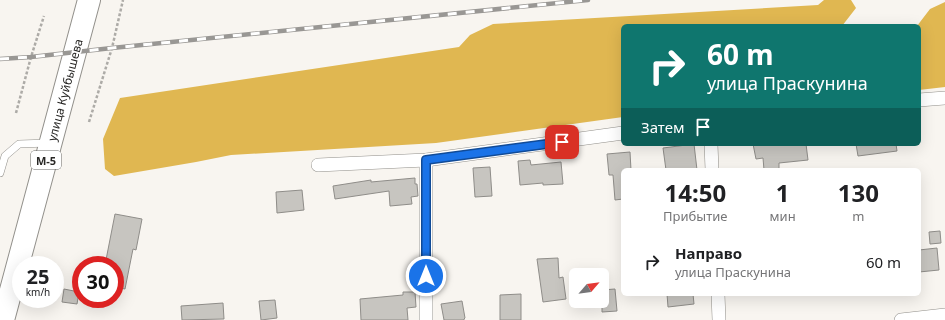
<!DOCTYPE html>
<html lang="ru">
<meta charset="utf-8">
<style>
body{margin:0;font-family:"Noto Sans",sans-serif;background:#f2f2f2;color:#202124;height:100vh;display:flex;flex-direction:column;font-size:15px;white-space:nowrap}
*{box-sizing:border-box;margin:0}
p{font-size:13px;color:#757577}
.icon{flex:none;width:22px;height:22px;fill:none;stroke:currentColor;stroke-width:2;stroke-linecap:round;stroke-linejoin:round}
.map{position:relative;flex:1;overflow:hidden}
.drawer{position:absolute;left:621px;top:168px;width:300px;height:128px;display:flex;flex-direction:column;background:#fff;border-radius:6px;box-shadow:0 4px 16px #0002}
.drawer>*{flex:none}
.banner{position:absolute;left:621px;top:24px;width:300px;height:122px;border-radius:6px;box-shadow:0 4px 16px #0002;background:#0f766e;color:#fff;overflow:hidden}
.needle{width:26px;rotate:62deg}
.tools{position:absolute;left:569px;top:268px;display:grid;gap:8px}
.tools a{display:grid;place-items:center;width:40px;height:40px;border-radius:6px;background:#fff;box-shadow:0 4px 16px #0002;font-size:20px}
.speed{position:absolute;left:12px;top:256px;display:flex;gap:8px;font-size:20px;font-weight:700;text-align:center}
.speed>*{display:grid;place-content:center;width:52px;height:52px;border-radius:50%;background:#fff;box-shadow:0 4px 16px #0002;line-height:1}
.speed small{font-size:10px;font-weight:400}
.speed .limit{border:6px solid #d22;background:#fff;color:#111}
.pin{position:absolute;display:grid;place-items:center;width:34px;height:34px;color:#fff;margin:-17px;border-radius:8px;box-shadow:0 2px 6px #0006}
.me{position:absolute;width:44px;margin:-22px;rotate:0deg;stroke-linejoin:round;filter:drop-shadow(0 0 3px #0008)}
.turn{display:flex;align-items:center;gap:14px;height:84px;padding:0 20px;font-size:18px}
.turn .icon{width:52px;height:52px;stroke-width:2.5}
.turn b{display:block;font-size:28px;line-height:34px}
.then{display:flex;align-items:center;height:38px;padding:0 20px;background:#0003;gap:8px;font-size:15px}
.eta{display:flex;justify-content:space-evenly;align-items:center;height:68px;text-align:center}
.eta b{font-size:24px;font-weight:700;line-height:28px}
ul{padding:0;list-style:none}
li{display:flex;align-items:center;gap:12px;height:52px;padding:0 20px}
li div{flex:1}
li b{display:block;font-size:15px}
li em{font-style:normal}
.map>svg:first-child{display:block}
</style>
<div class="map">
<svg width="945" height="320" viewBox="0 0 945 320">
<rect width="100%" height="100%" fill="#f8f5f0"/>
<g fill="#e0b751">
<path d="M824 0H851L856 8 842 26H623V117L436 143 231 155 196 162 114 176 105 169 103 139 120 98 459 47 470 35 493 24 818 5Z"/>
<path d="M945 2V87L919 90V26H917L930 9Z"/>
</g>
<g fill="#c7c5c0" stroke="#8f8d89">
<path d="M694 144 697 170H666L663 148Z"/>
<path d="M753 144H806L808 160 779 163V170H764L763 158 756 159Z"/>
<path d="M856 144H896L897 151 858 156Z"/>
<path d="M630 152 631 170H623V199L615 200 613 175H609L607 154Z"/>
<path d="M530 160 531 165 561 162 563 184 543 185V183L520 185 518 161Z"/>
<path d="M490 167 492 196 475 197 473 168Z"/>
<path d="M415 178V184H417L418 196 411 197 412 204 390 206 389 191 335 199 333 186 371 180V182Z"/>
<path d="M302 190 304 210 277 213 276 192Z"/>
<path d="M115 214 142 219 136 250 133 249 125 289 115 287V265H105Z"/>
<path d="M940 231 941 243 930 244 929 232Z"/>
<path d="M937 248 939 270 919 272V250Z"/>
<path d="M558 258 559 278 563 277 566 299 543 302 537 259Z"/>
<path d="M64 289 79 292 77 304 62 302Z"/>
<path d="M615 289 617 311 602 312V290Z"/>
<path d="M403 292H415L416 307 407 308 408 320H361L360 299 403 295Z"/>
<path d="M521 294V320H500V295Z"/>
<path d="M667 294H693L694 304 668 307Z"/>
<path d="M275 300 277 318 261 320 259 301Z"/>
<path d="M462 301 465 318 464 319V320H444L441 304Z"/>
<path d="M223 303 224 319 182 320 181 306Z"/>
</g>
<g fill="none" stroke-linecap="round" stroke-linejoin="round">
<g stroke="#92908b" stroke-width="8">
<path id="lane" d="M0 173 5 156 19 144 49 143"/>
</g>
<g stroke="#92908b" stroke-width="14">
<g id="street">
<path d="M919 100 945 98"/>
<path d="M711 144 712 170"/>
<path d="M318 165 426 160 623 133"/>
<path d="M718 294 719 320"/>
<path d="M426 320V160"/>
<path d="M901 320 945 315"/>
</g>
</g>
<g stroke="#92908b" stroke-width="24">
<path id="highway" d="M3 320 89 0"/>
</g>
<g stroke="#adaba7" stroke-width="2.5" stroke-dasharray="3 2" stroke-linecap="butt">
<path d="M16 113 31 57 44 16"/>
<path d="M89 122 112 48 123 0"/>
</g>
<use href="#lane" stroke="#fff" stroke-width="7"/>
<use href="#street" stroke="#fff" stroke-width="13"/>
<use href="#highway" stroke="#fff" stroke-width="22"/>
<g stroke="#999794" stroke-width="4.5">
<path id="rail" d="M0 59 31 57 112 48 588 0"/>
</g>
<use href="#rail" stroke="#fff" stroke-width="3" stroke-dasharray="9" stroke-linecap="butt"/>
</g>
<g fill="none" stroke-linecap="round" stroke-linejoin="round">
<g stroke="#114b97" stroke-width="10">
<path id="route" d="M426 276V160L562 142"/>
</g>
<use href="#route" stroke="#1a73e8" stroke-width="7"/>
</g>
<g text-anchor="middle" dominant-baseline="central" stroke-width="3" stroke-linejoin="round" paint-order="stroke">
<rect fill="#fff" stroke="#686866" stroke-width="1" x="31" y="151" width="30" height="18" rx="3"/>
<g font-size="11" font-weight="bold" fill="#282725">
<text x="46" y="160">М-5</text>
</g>
<g font-size="12" fill="#282725" stroke="#fff">
<text transform="translate(65 90) rotate(-75)">улица Куйбышева</text>
</g>
</g>
</svg>
<div class="tools">
<a><svg class="needle" viewBox="-14 -14 28 28"><path d="M0-13l5 13h-10z" fill="#e53935"/><path d="M0 13l5-13h-10z" fill="#757577"/></svg></a>
</div>
<div class="speed"><div>25<small>km/h</small></div><div class="limit">30</div></div>
<div class="pin" style="left:562px;top:142px;background:#d93025"><svg class="icon" aria-label="arrive" viewBox="0 0 24 24"><path d="M6 21V4h12l-3 4 3 4H6"/></svg></div>
<svg class="me" style="left:426px;top:276px" viewBox="-20 -20 40 40"><circle r="17" fill="#1a73e8" stroke="#fff" stroke-width="3"/><path d="M0-11L8 9 0 5-8 9z" fill="#fff"/></svg>
<div class="banner">
<div class="turn"><svg class="icon" aria-label="right" viewBox="0 0 24 24"><path d="M7 20v-9h11M14 6l5 5-5 5"/></svg><div><b>60 m</b>улица Праскунина</div></div>
<div class="then">Затем<svg class="icon" aria-label="arrive" viewBox="0 0 24 24"><path d="M6 21V4h12l-3 4 3 4H6"/></svg></div>
</div>
<section class="drawer">
<div class="eta">
<div><b>14:50</b><p>Прибытие</p></div>
<div><b>1</b><p>мин</p></div>
<div><b>130</b><p>m</p></div>
</div>
<ul>
<li><svg class="icon" aria-label="right" viewBox="0 0 24 24"><path d="M7 20v-9h11M14 6l5 5-5 5"/></svg><div><b>Направо</b><p>улица Праскунина</p></div><em>60 m</em></li>
</ul>
</section>
</div>
